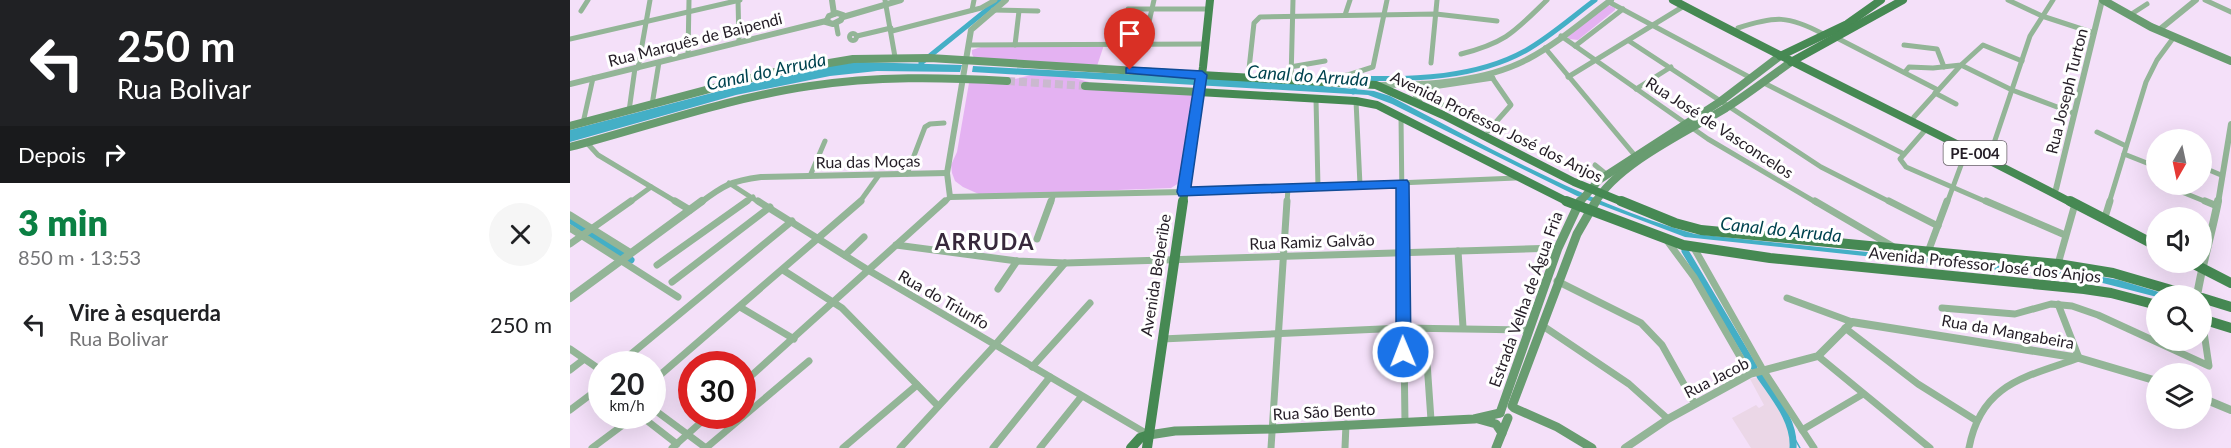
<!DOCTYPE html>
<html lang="pt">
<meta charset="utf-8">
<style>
body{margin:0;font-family:Lato,sans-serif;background:#f6f6f6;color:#202124;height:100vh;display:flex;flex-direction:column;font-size:22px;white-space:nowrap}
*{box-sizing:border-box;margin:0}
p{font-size:20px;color:#757577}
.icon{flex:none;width:33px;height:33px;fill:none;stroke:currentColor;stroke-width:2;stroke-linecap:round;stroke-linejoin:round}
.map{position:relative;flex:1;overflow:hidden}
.panel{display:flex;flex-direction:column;background:#fff;width:570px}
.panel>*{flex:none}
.top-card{background:#202124;color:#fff;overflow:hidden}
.needle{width:39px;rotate:189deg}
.buttons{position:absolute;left:1576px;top:129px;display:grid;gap:12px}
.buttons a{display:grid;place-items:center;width:66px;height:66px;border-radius:50%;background:#fff;box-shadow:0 6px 24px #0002;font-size:30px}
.speed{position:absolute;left:18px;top:351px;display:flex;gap:12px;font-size:30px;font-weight:700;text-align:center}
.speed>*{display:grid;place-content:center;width:78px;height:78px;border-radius:50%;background:#fff;box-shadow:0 6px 24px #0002;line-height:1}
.speed small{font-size:15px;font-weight:400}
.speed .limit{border:9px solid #d22;background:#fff;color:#111}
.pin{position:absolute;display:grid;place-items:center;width:51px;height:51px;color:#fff;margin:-62px -26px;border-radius:50% 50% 50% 0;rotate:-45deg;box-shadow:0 0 6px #0007}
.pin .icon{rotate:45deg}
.me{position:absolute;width:66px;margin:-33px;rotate:359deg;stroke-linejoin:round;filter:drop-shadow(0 0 4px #0008)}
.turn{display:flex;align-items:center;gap:21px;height:126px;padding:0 18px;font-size:27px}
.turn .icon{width:78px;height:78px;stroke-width:2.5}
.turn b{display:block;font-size:42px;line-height:51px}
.then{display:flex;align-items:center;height:57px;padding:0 18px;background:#0003;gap:12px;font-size:22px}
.round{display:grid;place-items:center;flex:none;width:63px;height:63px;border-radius:32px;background:#f6f6f6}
.head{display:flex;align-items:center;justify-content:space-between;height:102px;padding:0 18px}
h1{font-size:36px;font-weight:800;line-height:45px;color:#0b8043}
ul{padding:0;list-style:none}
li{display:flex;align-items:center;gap:18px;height:78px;padding:0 18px}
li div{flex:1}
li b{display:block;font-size:22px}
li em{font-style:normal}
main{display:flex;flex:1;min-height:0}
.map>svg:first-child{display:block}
</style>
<main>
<section class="panel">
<div class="top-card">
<div class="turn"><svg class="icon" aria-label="left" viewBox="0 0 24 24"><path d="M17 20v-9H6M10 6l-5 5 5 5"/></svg><div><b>250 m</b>Rua Bolivar</div></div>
<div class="then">Depois<svg class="icon" aria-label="right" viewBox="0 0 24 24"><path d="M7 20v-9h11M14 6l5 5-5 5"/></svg></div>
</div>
<div class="head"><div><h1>3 min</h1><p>850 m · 13:53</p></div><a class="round"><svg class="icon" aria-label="close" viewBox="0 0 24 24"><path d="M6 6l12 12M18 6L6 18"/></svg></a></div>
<ul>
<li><svg class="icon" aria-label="left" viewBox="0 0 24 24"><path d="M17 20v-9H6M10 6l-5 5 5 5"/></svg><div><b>Vire à esquerda</b><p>Rua Bolivar</p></div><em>250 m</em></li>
</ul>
</section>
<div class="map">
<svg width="1661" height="448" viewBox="0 0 1661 448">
<rect width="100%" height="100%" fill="#f4e0f9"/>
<path fill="#ebd7e7" d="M1189 377 1220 429 1223 441 1221 448H1181L1162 418 1186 405 1189 408 1194 405 1180 379Z"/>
<g fill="#e4b2f2">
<path d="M1038 5 1045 8V10L1008 40 999 39 997 36Z"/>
<path d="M534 45 527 66 404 58 402 54V50L411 47Z"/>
<path d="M461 75 497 76 519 82 515 87 623 94 609 183 601 188 411 195 393 187 385 181 382 173 381 165 387 152 399 83 406 81H437Z"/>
</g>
<g fill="#44afc6">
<path d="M291 62 392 65 390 72 307 71 260 76 166 95 0 142V130L184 82 258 65Z"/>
<path d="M403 66 723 83 804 91 820 96C919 147 1017 204 1125 234L1527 276 1549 280 1599 295 1587 297 1521 280 1115 237 1007 196 822 104 798 95 402 72Z"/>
</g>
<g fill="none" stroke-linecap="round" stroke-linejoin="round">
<path stroke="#44afc6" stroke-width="1.5" d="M1225 439 1230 448"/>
<g stroke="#44afc6" stroke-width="5">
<path d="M351 63 429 0"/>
<path d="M783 92 789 78C843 80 906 78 955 51 980 37 1002 17 1025 0"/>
</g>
<g stroke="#44afc6" stroke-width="7">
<path d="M0 220 61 260"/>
<path d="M1115 251 1184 367"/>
<path d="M1190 376C1204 397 1225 421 1223 448"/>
</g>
<path stroke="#cab9cf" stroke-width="8" stroke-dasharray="8 4" stroke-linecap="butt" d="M437 81 515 86"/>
<g stroke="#93b597" stroke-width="5">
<path d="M168 0 169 42"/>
<path d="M315 0 325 57"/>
<path d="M1438 0 1472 16 1524 33"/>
<path d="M1635 0 1661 12"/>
<path d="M1039 2 1181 78"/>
<path d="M558 9H639"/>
<path d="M402 10 404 0"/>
<path d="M423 10 468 11"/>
<path d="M11 11 18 0"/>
<path d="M775 15 780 0"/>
<path d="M1560 15 1577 4"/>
<path d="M266 23 268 34"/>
<path d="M1168 28C1205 16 1218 15 1253 34"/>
<path d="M322 31 411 8 425 0"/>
<circle cx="283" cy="37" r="3.5"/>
<path d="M287 36 321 28"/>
<path d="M991 36 1138 139 1247 203"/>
<path d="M1265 37 1368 90"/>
<path d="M0 39 170 0"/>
<path d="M1059 41 1251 167 1322 203"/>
<path d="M574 44 584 0"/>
<path d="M399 45 635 44"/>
<path d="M445 45 449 11"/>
<path d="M1334 45 1367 49 1374 67"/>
<path d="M1005 46 1053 9"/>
<path d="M975 48 1067 158"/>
<path d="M891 54C937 42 944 32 977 0"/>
<path d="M118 55 119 0"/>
<path d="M861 63 867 0"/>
<path d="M720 67 755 61"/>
<path d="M68 68 80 0"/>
<path d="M1335 72 1339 67 1363 68 1391 65 1413 45 1452 61"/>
<path d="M998 77 1114 6"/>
<path d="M678 78 684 23 690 17 866 14 927 21"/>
<path d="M751 79 778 75 803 67 817 0"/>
<path d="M721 80 723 0"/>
<path d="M1192 82 1334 154"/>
<path d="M1066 89 1101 67"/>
<path d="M1365 93 1386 104"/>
<path d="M746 99 748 187"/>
<path d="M786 101 790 185"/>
<path d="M82 105 89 62"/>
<path d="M59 111 65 68"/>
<path d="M831 116 832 203"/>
<path d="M1344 117 1391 65 1442 90 1503 113"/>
<path d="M13 123 23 78"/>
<path d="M920 128 857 97 854 93 863 87 923 78"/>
<path d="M1357 128 1330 159 1336 167 1419 203"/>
<path d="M918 131 941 105 921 76"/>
<path d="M1527 132 1556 146"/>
<path d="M17 143 28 155 108 203"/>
<path d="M1554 154 1587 167"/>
<path d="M1420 155 1460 36 1483 0"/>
<path d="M1025 165 1036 174"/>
<path d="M1632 167 1651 175"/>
<path d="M337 174 355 127 360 124 374 123"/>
<path d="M240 176 255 141"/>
<path d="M159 183 190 203"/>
<path d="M1605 184 1612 192 1639 203"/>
<path d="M614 192 946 178"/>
<path d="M59 203 81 187"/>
<path d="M175 203 183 197"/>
<path d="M289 203 309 175"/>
<path d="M374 203 380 197"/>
<path d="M481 203 483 197"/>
<path d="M717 203 718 188"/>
<path d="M1377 203 1397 149"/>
<path d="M1539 203 1576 82 1587 60 1604 37"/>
</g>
<g stroke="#93b597" stroke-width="7">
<path d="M105 201 120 210"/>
<path d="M188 201 298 270 579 435"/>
<path d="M832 201 835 422"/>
<path d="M1245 201 1322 246"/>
<path d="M1319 201 1368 226"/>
<path d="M1416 201 1495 235"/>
<path d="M1635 201 1647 206"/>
<path d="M1536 214 1540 201"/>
<path d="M0 215 61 253"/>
<path d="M0 228 108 297"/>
<path d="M467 239 481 201"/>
<path d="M1098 242 1124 277 1180 374"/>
<path d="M0 244 61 201"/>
<path d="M326 245 447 261 495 263 988 248"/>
<path d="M1124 248 1193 370 1244 448"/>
<path d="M888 251 893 327"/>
<path d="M1358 252 1377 201"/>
<path d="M275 255 294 237"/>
<path d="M1488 264 1505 204"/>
<path d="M87 265 177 201"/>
<path d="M213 270 272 308 368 406"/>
<path d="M987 281 1071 323 1092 345 1125 404"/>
<path d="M102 282 200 207"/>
<path d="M428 289 447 261"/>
<path d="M1217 298 1282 322"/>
<path d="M170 307 224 339"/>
<path d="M1372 308 1445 314 1481 304 1502 306 1528 315 1639 366 1632 319"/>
<path d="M973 326 1059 384 1098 419"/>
<path d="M1275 328 1348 384 1407 421"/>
<path d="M592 339 833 328 958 330"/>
<path d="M856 348 861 420"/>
<path d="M0 349 32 371"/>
<path d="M1248 356 1360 448"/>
<path d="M49 364 222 221"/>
<path d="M462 367 520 303"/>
<path d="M0 370 13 360"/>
<path d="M82 382 291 201"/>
<path d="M172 384 375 201"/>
<path d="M82 408 136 448"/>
<path d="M0 410 32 386"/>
<path d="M71 416 107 444"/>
<path d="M1232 430 1293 394"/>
<path d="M22 448 65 416"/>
<path d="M102 448 138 416"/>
<path d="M136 448 239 361"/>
<path d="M273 448 347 385"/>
<path d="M330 448 425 345 495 263"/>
<path d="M423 448 480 377"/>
<path d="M470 448 511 397"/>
<path d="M701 448 717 201"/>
<path d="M775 448 776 424"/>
<path d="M1399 448C1411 383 1456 377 1509 358L1488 304"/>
</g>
<g stroke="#93b597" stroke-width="6">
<path d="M262 0 264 14"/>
<path d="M436 0 401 30 377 173 380 197 614 192"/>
<path d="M267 13 273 15 271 20 263 24 256 22 259 16Z"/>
<path d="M273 17 331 0"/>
<path d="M1589 30 1626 0"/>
<path d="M0 84 256 21"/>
<path d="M809 85C858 85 914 82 958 59 988 43 1014 20 1041 0"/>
<path d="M850 103 844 92 852 84"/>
<path d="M1486 189 1532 0"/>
<path d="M130 203C154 185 161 181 191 177L377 173"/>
<path d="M1648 203 1661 124"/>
</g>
<g stroke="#93b597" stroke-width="8">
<path d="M1627 296C1632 264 1642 233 1648 201"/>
<path d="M0 298 132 201"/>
<path d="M1632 398 1661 410"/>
<path d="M1055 448 1098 419 1180 374 1248 356 1282 322 1509 358 1587 381"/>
</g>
<g stroke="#689c70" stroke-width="8">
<path d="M1533 0 1581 27 1661 61"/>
<path d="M515 86 628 92"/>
<path d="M0 126 200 73 283 59 360 58 631 75"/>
<path d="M0 147C80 126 158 98 240 86 306 76 371 77 437 81"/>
<path d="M1009 203 1029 180 1151 101 1210 56"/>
<path d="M1025 203C1047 164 1118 131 1156 108 1178 94 1200 77 1221 62"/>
</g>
<g stroke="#689c70" stroke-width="9">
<path d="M942 406 1007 234 1026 201"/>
<path d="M944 408 987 427 1022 448"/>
<path d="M930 413 988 248 1010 201"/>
<path d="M908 419 926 424 932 433"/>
<path d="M579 435 605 431 702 429 904 419 930 413"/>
<path d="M926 448 938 418"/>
</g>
<g stroke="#468953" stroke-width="8">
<path d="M1103 0C1235 70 1370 134 1502 203"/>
<path d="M1210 56 1277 24 1311 0"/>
<path d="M1221 62 1333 0"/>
<path d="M631 75 806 85 873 115 1004 182 1055 203"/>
<path d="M628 92 786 101 807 105 1000 203"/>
<path d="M613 203 633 67 640 0"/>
</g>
<g stroke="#468953" stroke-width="10">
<path d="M996 201 1113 245 1200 258 1514 289 1541 293 1587 305"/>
<path d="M1051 201 1105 223 1131 230 1488 264 1543 273 1622 296"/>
<path d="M1500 201 1587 246"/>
<path d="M1620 262 1661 283"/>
<path d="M1632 298 1661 307"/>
<path d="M1632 319 1661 328"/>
<path d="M561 448 570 438 579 435"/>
<path d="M577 448 613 201"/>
</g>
</g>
<path fill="#1a73e8" stroke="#114b97" stroke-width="1.5" d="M560 67 632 71 637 75 621 187 837 180 839 183 841 352 839 356 833 358 828 356 826 352V188L609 196 607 192 625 79 556 73V68Z"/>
<g text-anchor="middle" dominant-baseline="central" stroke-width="6" stroke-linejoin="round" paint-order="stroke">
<rect fill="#fff" stroke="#666167" stroke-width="1.5" x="1373.5" y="141" width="63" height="24" rx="4.5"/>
<g font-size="15" font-weight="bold" fill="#241d26">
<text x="1405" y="153">PE-004</text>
</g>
<g font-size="16" fill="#241d26" stroke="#fff">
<text transform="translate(125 39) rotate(-14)">Rua Marquês de Baipendi</text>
<text transform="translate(1496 91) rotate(-76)">Rua Joseph Turton</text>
<text transform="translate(927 126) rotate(26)">Avenida Professor José dos Anjos</text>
<text transform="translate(1150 127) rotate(33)">Rua José de Vasconcelos</text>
<text transform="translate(298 161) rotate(-1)">Rua das Moças</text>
<text transform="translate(742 241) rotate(-2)">Rua Ramiz Galvão</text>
<text transform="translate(1415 264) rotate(6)">Avenida Professor José dos Anjos</text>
<text transform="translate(585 275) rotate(-81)">Avenida Beberibe</text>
<text transform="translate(374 299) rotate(30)">Rua do Triunfo</text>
<text transform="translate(955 299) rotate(-70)">Estrada Velha de Água Fria</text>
<text transform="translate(1438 331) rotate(10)">Rua da Mangabeira</text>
<text transform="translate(1146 377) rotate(-27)">Rua Jacob</text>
<text transform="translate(754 411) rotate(-3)">Rua São Bento</text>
</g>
<g font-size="18" font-style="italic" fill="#00434f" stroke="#fff">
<text transform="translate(196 71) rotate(-12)">Canal do Arruda</text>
<text transform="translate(738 75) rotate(4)">Canal do Arruda</text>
<text transform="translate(1211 229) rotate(6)">Canal do Arruda</text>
</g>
<g font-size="22" font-weight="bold" letter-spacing="1.5" fill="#37283b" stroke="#fff">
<text x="415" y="241">ARRUDA</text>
</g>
</g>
</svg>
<div class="buttons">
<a><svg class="needle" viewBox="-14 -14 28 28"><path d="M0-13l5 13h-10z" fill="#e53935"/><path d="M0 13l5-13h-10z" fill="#757577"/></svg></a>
<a><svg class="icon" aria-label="sound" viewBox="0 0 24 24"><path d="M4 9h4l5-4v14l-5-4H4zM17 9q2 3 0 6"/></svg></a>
<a><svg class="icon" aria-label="search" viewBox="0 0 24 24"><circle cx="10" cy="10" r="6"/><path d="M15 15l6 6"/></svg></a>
<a><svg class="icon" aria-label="layers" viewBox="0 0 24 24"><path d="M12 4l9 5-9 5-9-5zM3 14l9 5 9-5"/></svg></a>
</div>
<div class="speed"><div>20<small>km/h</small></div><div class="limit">30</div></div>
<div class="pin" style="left:560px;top:70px;background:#d93025"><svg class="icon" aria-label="arrive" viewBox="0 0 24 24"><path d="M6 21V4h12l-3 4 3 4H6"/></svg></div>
<svg class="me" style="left:833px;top:352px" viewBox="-20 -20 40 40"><circle r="17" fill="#1a73e8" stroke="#fff" stroke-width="3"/><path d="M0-11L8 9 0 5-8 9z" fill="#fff"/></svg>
</div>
</main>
